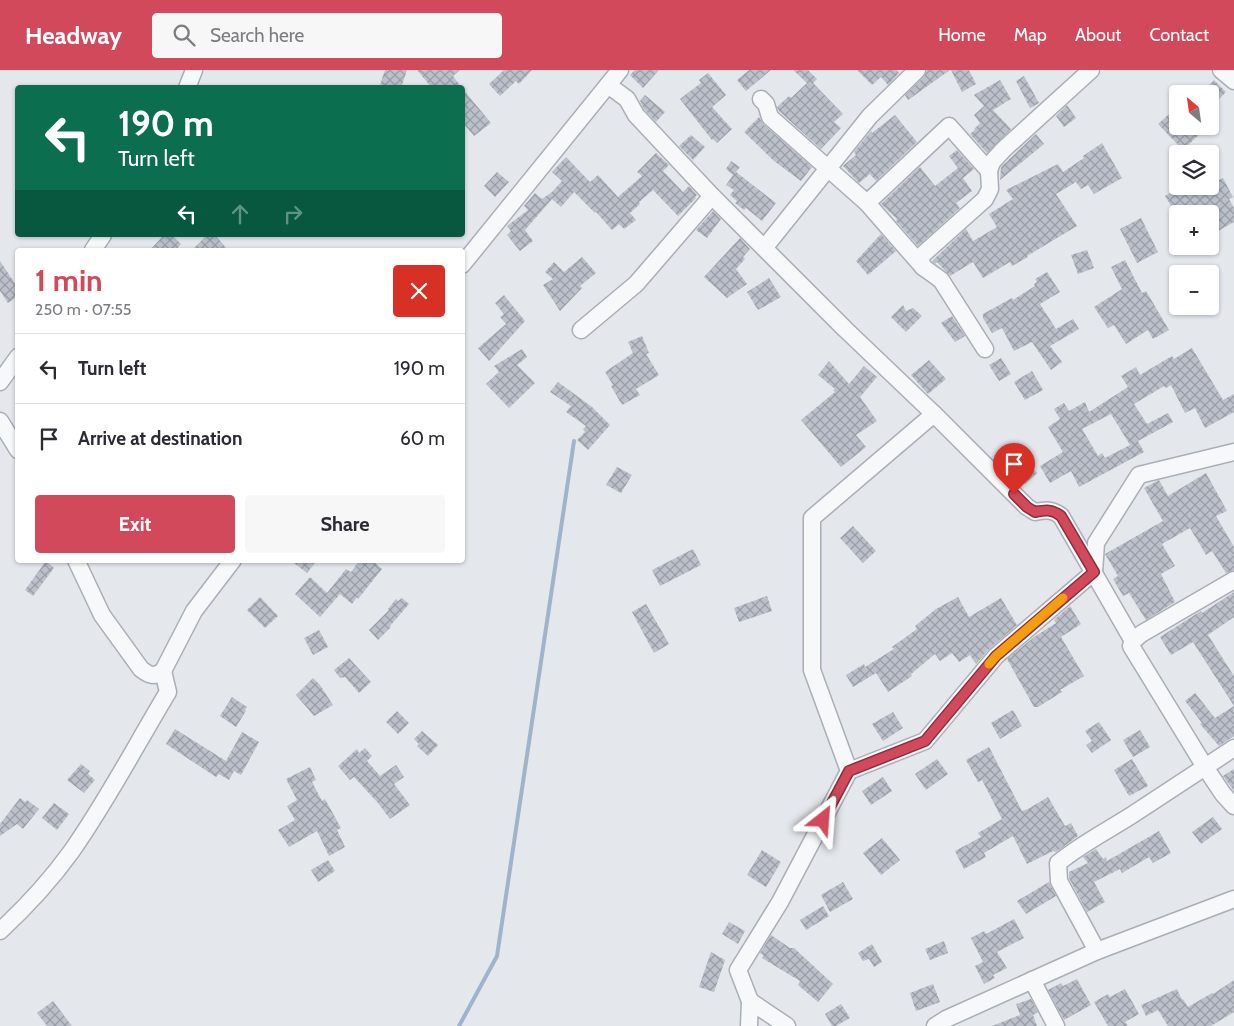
<!DOCTYPE html>
<meta charset="utf-8">
<style>
body{margin:0;font-family:Cabin,sans-serif;background:#f7f7f7;color:#2b2b33;height:100vh;display:flex;flex-direction:column;font-size:19px;white-space:nowrap}
*{box-sizing:border-box;margin:0}
p{font-size:16px;color:#7c7c81}
.icon{flex:none;width:28px;height:28px;fill:none;stroke:currentColor;stroke-width:2;stroke-linecap:round;stroke-linejoin:round}
.map{position:relative;flex:1;overflow:hidden}
.side{position:absolute;left:15px;top:178px;width:450px;height:315px;display:flex;flex-direction:column;background:#fff;border-radius:5px;box-shadow:0 1px 4px #0004}
.side>*{flex:none}
.hud{position:absolute;left:15px;top:15px;width:450px;height:152px;border-radius:5px;box-shadow:0 1px 4px #0004;background:#0b6e4f;color:#fff;overflow:hidden}
.needle{width:32px;rotate:331deg}
.controls{position:absolute;left:1169px;top:15px;display:grid;gap:10px}
.controls a{display:grid;place-items:center;width:50px;height:50px;border-radius:5px;background:#fff;box-shadow:0 1px 4px #0004;font-size:25px}
.pin{position:absolute;display:grid;place-items:center;width:42px;height:42px;color:#fff;margin:-51px -21px;border-radius:50% 50% 50% 0;rotate:-45deg;box-shadow:0 0 5px #0007}
.pin .icon{rotate:45deg}
.me{position:absolute;width:55px;margin:-28px;rotate:28deg;stroke-linejoin:round;filter:drop-shadow(0 0 4px #0008)}
.turn{display:flex;align-items:center;gap:18px;height:105px;padding:0 20px;font-size:22px}
.turn .icon{width:65px;height:65px;stroke-width:2.5}
.turn b{display:block;font-size:35px;line-height:42px}
.lanes{display:flex;align-items:center;height:48px;padding:0 20px;background:#0003;justify-content:center;gap:25px;direction:ltr}
.lanes .off{opacity:.35}
.round{display:grid;place-items:center;flex:none;width:52px;height:52px;border-radius:5px;background:#f7f7f7}
.summary{display:flex;align-items:center;justify-content:space-between;height:85px;padding:0 20px}
h1{font-size:30px;font-weight:800;line-height:38px;color:#d1495b}
.action{display:flex;gap:10px;margin-top:auto;padding:10px 20px}
.action a{flex:1;height:58px;border-radius:5px;background:#d1495b;color:#fff;font-size:20px;font-weight:800;line-height:58px;text-align:center}
.action a+a{background:#f7f7f7;color:#2b2b33}
ul{padding:0;list-style:none}
li{display:flex;align-items:center;gap:15px;height:70px;padding:0 20px;border-top:1px solid #e1e1e2}
li div{flex:1}
li b{display:block;font-size:19px}
li em{font-style:normal}
header{display:flex;align-items:center;gap:30px;box-sizing:border-box;height:70px;padding:0 25px;background:#d1495b;color:#fff}
header strong{font-size:24px}
nav{display:flex;gap:28px;margin-inline-start:auto;font-size:18px}
.search{width:350px;height:45px;background:#f7f7f7;display:flex;align-items:center;gap:12px;box-sizing:border-box;padding:0 18px;border-radius:5px;color:#7c7c81;font-size:19px}
.map>svg:first-child{display:block}
</style>
<header>
<strong>Headway</strong>
<div class="search"><svg class="icon" aria-label="search" viewBox="0 0 24 24"><circle cx="10" cy="10" r="6"/><path d="M15 15l6 6"/></svg>Search here</div>
<nav><a>Home</a><a>Map</a><a>About</a><a>Contact</a></nav>
</header>
<div class="map">
<svg width="1234" height="956" viewBox="0 0 1234 956">
<defs>
<pattern id="building-cross-hatch" width="8" height="8" patternUnits="userSpaceOnUse" patternTransform="scale(1.25)"><rect width="8" height="8" fill="#bbc0ca"/><path d="M0 0l8 8M0 8l8-8" fill="none" stroke="#989da6"/></pattern>
</defs>
<rect width="100%" height="100%" fill="#e4e7ec"/>
<g fill="none" stroke-linecap="round" stroke-linejoin="round">
<path stroke="#9fb4cc" stroke-width="4" d="M459 956 497 886 574 371"/>
</g>
<g fill="url(#building-cross-hatch)" fill-rule="evenodd">
<path d="M385 0H407L401 18H379Z"/>
<path d="M417 0H460L453 6 462 18H432Z"/>
<path d="M504 0H532L519 14 516 11 500 26 489 14Z"/>
<path d="M635 0H659L643 18 630 5Z"/>
<path d="M749 0H771L746 21 737 10Z"/>
<path d="M793 0H808L817 9 813 13 843 44 834 52 841 58 821 79 779 41 777 37 789 26 791 28 807 13Z"/>
<path d="M857 0H897L899 3 888 15 881 7 872 15Z"/>
<path d="M927 0H950L908 30 905 25 924 7Z"/>
<path d="M951 0H969L976 14 962 22Z"/>
<path d="M708 3 726 25 712 37 732 59 717 73 713 69 712 70 680 29 701 13 699 10Z"/>
<path d="M1024 6 1039 33 1030 38 1016 11Z"/>
<path d="M1000 10 1011 29 993 40 1011 59 987 83 970 64 975 60 974 59 980 53 974 45 984 36 974 25Z"/>
<path d="M1214 10 1226 22 1210 38V24H1200Z"/>
<path d="M462 18 491 53 474 66 462 52Z"/>
<path d="M645 25 665 42 656 52 644 39 640 31Z"/>
<path d="M1067 35 1076 48 1064 57 1056 46Z"/>
<path d="M1178 36V56H1208L1183 80 1158 54Z"/>
<path d="M895 45 917 72 876 111 870 104 859 113 843 96 856 85 854 82 871 61 872 63Z"/>
<path d="M759 47 763 54 812 97 801 111 774 91 744 62Z"/>
<path d="M1036 64 1044 74 1000 110 1001 97Z"/>
<path d="M691 65 705 77 693 90 679 76Z"/>
<path d="M1102 73 1122 108 1094 124 1088 115 1081 119 1076 112 1056 124 1077 156 1027 186 1028 187 1012 196 1010 192 983 208 973 192 950 206 937 192 935 194 932 191 966 159 973 171 997 157 989 144 1013 129 1006 120 1058 94 1063 102 1084 88 1083 86Z"/>
<path d="M957 80 974 99 963 108 972 121 956 133 960 138 918 176 896 151 897 149 881 134 920 97 935 116 958 98 949 86Z"/>
<path d="M656 83 669 95 663 101 683 122 689 116 697 125 695 127 696 128 678 146 653 120 639 132 640 134 630 143 636 150 624 159 619 154 612 160 596 142 595 143 574 122 561 137 552 129 525 160 533 171 520 181 507 165 511 161 507 156 528 140 524 136 535 123 542 129 552 122 562 111 552 102 566 87 590 112 598 105 618 127 642 106 637 102Z"/>
<path d="M731 91 740 97 736 102 776 133 762 151 746 138 744 140 735 133 737 131 730 125 734 120 726 115 733 105 726 99Z"/>
<path d="M1210 97 1217 111 1223 108 1233 127 1229 129 1234 138V152L1218 161 1210 147V144H1176L1165 126 1182 116 1186 120 1194 116H1210Z"/>
<path d="M497 102 509 112 495 127 484 116Z"/>
<path d="M713 141 721 149 707 168 696 160Z"/>
<path d="M1141 148 1158 182 1137 193 1120 159Z"/>
<path d="M881 164 896 181 868 205 856 191Z"/>
<path d="M164 165H172L181 174 176 180H150Z"/>
<path d="M207 165H215L228 180H192Z"/>
<path d="M740 168 750 179 743 187 745 189 736 199 747 214 727 228 704 207Z"/>
<path d="M1087 180 1094 198 1078 204 1071 185Z"/>
<path d="M582 187 596 203 580 216 582 218 560 241 543 215 553 209 545 202 554 192 564 202Z"/>
<path d="M1125 190 1142 223 1146 221 1169 260 1153 269 1148 260 1126 274 1114 255 1108 258 1094 237 1122 219 1111 197Z"/>
<path d="M0 191 18 218V226L8 233 0 221Z"/>
<path d="M1047 202 1060 222 1040 234 1056 259 1073 249 1079 259 1050 276 1062 292 1051 300 1032 272 1014 281 1002 258 992 263 983 248V244L1012 228 1013 230 1035 216 1034 214 1037 212 1035 209Z"/>
<path d="M769 208 781 227 758 240 747 222Z"/>
<path d="M504 225 525 251 489 291 478 278 506 254 500 247 504 244 495 233Z"/>
<path d="M903 235 906 241 913 238 922 246 906 262 891 247Z"/>
<path d="M952 246 965 266 955 272 941 253Z"/>
<path d="M642 266 649 283 646 284 659 305 636 319 640 325 622 335 611 316 613 315 605 302 633 283 628 272Z"/>
<path d="M1192 278 1223 330 1234 324V342L1205 358 1195 338 1185 343 1171 315 1166 318 1164 316 1134 334 1147 354 1168 343 1173 352 1138 371 1144 382 1079 417 1071 401 1050 413 1040 396 1063 382 1048 357 1060 349 1054 339 1064 333 1069 341 1085 332 1089 342 1128 317 1121 306 1136 297 1140 305 1172 286 1174 289ZM1111 344 1130 375 1105 388 1102 383 1098 386 1082 359Z"/>
<path d="M522 279 527 287 517 295 535 313 509 338 486 314 499 302 494 296Z"/>
<path d="M1001 288 1011 304 999 311 989 295Z"/>
<path d="M929 290 946 309 928 324 911 305Z"/>
<path d="M829 291 849 314 864 296 877 307 860 327 877 351 856 365 866 377 841 397 801 350 835 322 833 320 835 319 818 305Z"/>
<path d="M1032 301 1043 320 1025 330 1014 312Z"/>
<path d="M558 312 592 337 610 355 588 380 577 370 585 362 583 359 586 356 566 342 571 336 550 322Z"/>
<path d="M1025 389 1037 403 1025 414 1012 400Z"/>
<path d="M617 397 632 405 621 423 606 415Z"/>
<path d="M1206 403 1227 441 1216 446 1234 477V500L1226 503 1212 481 1206 485 1190 458 1162 474 1175 496 1161 504 1175 532 1146 550 1129 523 1123 526 1113 509 1118 506 1105 484 1163 451 1144 418 1159 410 1168 426Z"/>
<path d="M853 456 876 481 863 493 840 468Z"/>
<path d="M693 479 701 495 660 516 652 500Z"/>
<path d="M290 490H317L307 503Z"/>
<path d="M360 490H372L382 499 358 529 357 527 352 534 340 524 320 547 295 524 310 507 327 523 346 499 351 502Z"/>
<path d="M46 491 54 498 33 526 25 520Z"/>
<path d="M1234 522V547L1208 565 1234 606V636L1193 572 1171 585 1160 567 1201 541 1202 543Z"/>
<path d="M767 526 772 541 739 552 734 538Z"/>
<path d="M260 527 278 546 265 558 247 540Z"/>
<path d="M958 527 969 547 1001 528 1017 555 989 579 976 594 970 585 959 592 952 583 940 591 935 584 911 604 912 606 888 622 876 603 853 617 846 605 864 594 865 597 894 579 892 577 917 559 915 556 936 539Z"/>
<path d="M402 528 409 534 390 556 391 557 378 570 369 560 389 540 388 539 396 529 398 531Z"/>
<path d="M646 534 669 574 654 583 632 542Z"/>
<path d="M1070 536 1081 554 1061 567 1084 606 1060 620 1062 622 1038 637H1034L1007 589 1034 567 1056 553 1054 550Z"/>
<path d="M319 560 328 577 313 585 304 568Z"/>
<path d="M349 588 371 612 359 623 345 607 340 608 334 600Z"/>
<path d="M313 608 320 615 333 635 314 646 296 625Z"/>
<path d="M1195 623 1215 648 1234 636V666L1219 676 1200 654 1202 653 1185 631Z"/>
<path d="M232 627 247 637 245 640 246 641 236 657 220 646Z"/>
<path d="M1013 640 1022 656 1000 669 991 653Z"/>
<path d="M397 641 409 653 398 664 386 652Z"/>
<path d="M893 642 903 658 883 671 872 654Z"/>
<path d="M1099 652 1111 670 1092 683 1086 675 1092 671 1085 661Z"/>
<path d="M175 659 226 691 242 662 259 672 241 705 234 701 229 710 219 704 216 707 166 674Z"/>
<path d="M1140 660 1150 677 1133 687 1123 670Z"/>
<path d="M422 661 438 675 428 686 417 676 419 674 414 669Z"/>
<path d="M989 677 1022 741 1028 739 1048 727 1065 756 1071 753 1078 766 1056 782 1053 781 1027 794 1013 766 984 783 986 787 964 799 955 781 981 767 978 763 1002 749 982 710 978 712 966 690Z"/>
<path d="M365 678 372 686 367 691 380 706 396 695 404 707 394 714 410 735 390 749 378 733 354 707 350 710 338 696 357 679 359 683Z"/>
<path d="M937 689 948 704 926 720 915 704Z"/>
<path d="M1132 689 1148 716 1129 726 1114 700Z"/>
<path d="M81 694 90 701 88 704 95 710 84 723 67 710Z"/>
<path d="M310 697 316 710 312 712 322 731 325 729 341 758 337 760 345 777 329 786 317 761 289 777 278 760 295 750 287 736 297 730 286 709Z"/>
<path d="M1234 699V721L1223 706Z"/>
<path d="M883 707 892 721 871 735 862 721Z"/>
<path d="M20 728 25 732 27 730 39 739 23 759 17 754 0 766V754Z"/>
<path d="M54 733 69 744 57 760 42 748Z"/>
<path d="M1213 747 1222 759 1201 774 1192 762Z"/>
<path d="M1159 761 1171 783 1153 793 1149 787 1122 803 1120 799 1094 812 1105 832 1087 842 1069 808V802L1088 793 1083 787 1096 779 1103 789 1106 787 1107 791Z"/>
<path d="M882 768 900 790 881 805 863 783Z"/>
<path d="M762 780 781 792 766 817 747 805Z"/>
<path d="M328 790 335 801 318 812 311 800Z"/>
<path d="M843 812 853 829 830 842 821 825Z"/>
<path d="M1049 812 1056 826 1026 844 1017 831Z"/>
<path d="M823 836 829 846 806 860 800 850Z"/>
<path d="M1014 849 1024 868 997 882 1007 898 993 905 995 908 984 914 975 896 983 892 971 868 984 861 986 864Z"/>
<path d="M729 852 745 861 738 874 722 864Z"/>
<path d="M771 865 790 878H794L833 914 818 932 798 915 800 911 762 888 764 886 760 883Z"/>
<path d="M944 871 948 883 930 890 925 879Z"/>
<path d="M872 874 882 892 874 897 869 889 863 891 858 883Z"/>
<path d="M711 882 725 890 714 922 699 917Z"/>
<path d="M1077 909 1091 935 1064 950 1048 920 1061 913 1063 916Z"/>
<path d="M1234 910V942L1211 956H1168L1158 940 1146 946 1141 935 1177 919 1182 930 1183 929 1188 937 1212 923 1213 924Z"/>
<path d="M933 914 940 932 916 941 910 923Z"/>
<path d="M1125 919 1139 944 1125 952 1128 956H1108L1094 932 1108 924 1110 927Z"/>
<path d="M1031 929 1038 942 1033 945 1037 956H992L1020 945 1016 934Z"/>
<path d="M53 931 72 956H47L37 943Z"/>
<path d="M841 934 850 948 836 956H832L825 944Z"/>
</g>
<g fill="none" stroke-linecap="round" stroke-linejoin="round">
<g stroke="#a9aeb7" stroke-width="19">
<g id="minor">
<path d="M1221 0 1234 11"/>
<path d="M608 15 627 29 636 45 712 126 845 259 934 344 1027 437 1035 442C1046 440 1052 439 1061 446L1133 571"/>
<path d="M187 18 194 0"/>
<path d="M761 29 766 34 770 47 867 133 923 197"/>
<path d="M867 133 949 56 989 101"/>
<path d="M765 177 870 46 917 0"/>
<path d="M93 180 103 165"/>
<path d="M462 195 620 0"/>
<path d="M581 260 636 214 712 126"/>
<path d="M985 279 941 210 923 197 920 187 985 129 990 119 989 101 992 92 1004 79 1091 0"/>
<path d="M0 312 18 287"/>
<path d="M0 351 18 380"/>
<path d="M76 490 102 545 141 599C150 606 154 607 163 601L194 541 233 490"/>
<path d="M1234 510 1141 564 1133 571 1131 576 1205 697 1223 724 1234 736"/>
<path d="M849 701 925 671 996 586 1094 502 1096 473 1139 405 1234 382"/>
<path d="M0 861C26 837 50 811 71 782 107 731 136 675 168 622L163 601"/>
<path d="M1097 881 1059 811 1058 793C1081 774 1107 761 1132 745 1166 723 1200 700 1234 678"/>
<path d="M1032 910 1056 956"/>
<path d="M750 931 787 956"/>
<path d="M749 956 750 931 738 900 780 832 849 701 812 600V448L934 344"/>
<path d="M935 956 946 949 1097 881 1234 829"/>
</g>
</g>
<use href="#minor" stroke="#f7f8fa" stroke-width="16"/>
</g>
<g fill="none" stroke-linecap="round" stroke-linejoin="round">
<g stroke="#882f3b" stroke-width="12">
<path id="route" d="M823 750 849 701 925 671 996 586 1094 502 1061 446C1052 439 1046 440 1035 442L1027 437 1014 424"/>
</g>
<use href="#route" stroke="#d1495b" stroke-width="9"/>
<path stroke="#f59e0b" stroke-width="9" d="M989 594 996 586 1063 528"/>
</g>
</svg>
<div class="controls">
<a><svg class="needle" viewBox="-14 -14 28 28"><path d="M0-13l5 13h-10z" fill="#e53935"/><path d="M0 13l5-13h-10z" fill="#7c7c81"/></svg></a>
<a><svg class="icon" aria-label="layers" viewBox="0 0 24 24"><path d="M12 4l9 5-9 5-9-5zM3 14l9 5 9-5"/></svg></a>
<a>+</a>
<a>−</a>
</div>
<div class="pin" style="left:1014px;top:424px;background:#d93025"><svg class="icon" aria-label="arrive" viewBox="0 0 24 24"><path d="M6 21V4h12l-3 4 3 4H6"/></svg></div>
<svg class="me" style="left:823px;top:750px" viewBox="-20 -20 40 40"><path d="M0-17L14 15 0 8-14 15z" fill="#d1495b" stroke="#fff" stroke-width="4"/></svg>
<div class="hud">
<div class="turn"><svg class="icon" aria-label="left" viewBox="0 0 24 24"><path d="M17 20v-9H6M10 6l-5 5 5 5"/></svg><div><b>190 m</b>Turn left</div></div>
<div class="lanes"><svg class="icon" aria-label="left" viewBox="0 0 24 24"><path d="M17 20v-9H6M10 6l-5 5 5 5"/></svg><svg class="icon off" aria-label="ahead" viewBox="0 0 24 24"><path d="M12 20V5M6 11l6-6 6 6"/></svg><svg class="icon off" aria-label="right" viewBox="0 0 24 24"><path d="M7 20v-9h11M14 6l5 5-5 5"/></svg></div>
</div>
<section class="side">
<div class="summary"><div><h1>1 min</h1><p>250 m · 07:55</p></div><a class="round" style="background:#d93025;color:#fff"><svg class="icon" aria-label="close" viewBox="0 0 24 24"><path d="M6 6l12 12M18 6L6 18"/></svg></a></div>
<ul>
<li><svg class="icon" aria-label="left" viewBox="0 0 24 24"><path d="M17 20v-9H6M10 6l-5 5 5 5"/></svg><div><b>Turn left</b></div><em>190 m</em></li>
<li><svg class="icon" aria-label="arrive" viewBox="0 0 24 24"><path d="M6 21V4h12l-3 4 3 4H6"/></svg><div><b>Arrive at destination</b></div><em>60 m</em></li>
</ul>
<div class="action"><a>Exit</a><a>Share</a></div>
</section>
</div>
